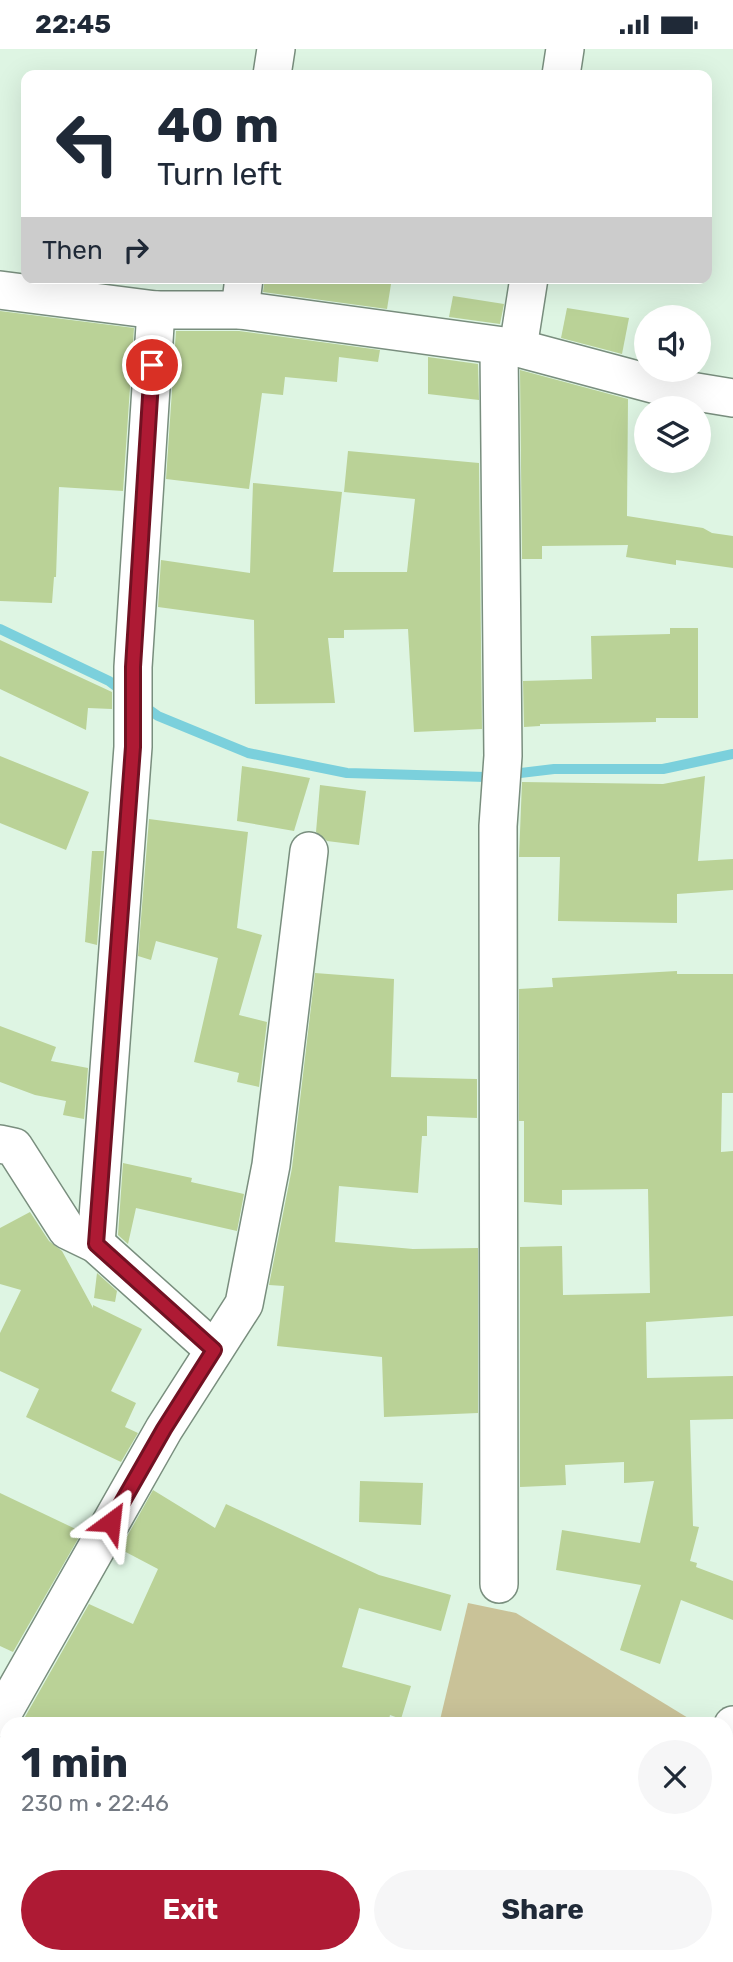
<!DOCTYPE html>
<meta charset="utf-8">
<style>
body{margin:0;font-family:Rubik,sans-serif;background:#f6f6f7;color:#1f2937;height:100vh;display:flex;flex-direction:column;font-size:26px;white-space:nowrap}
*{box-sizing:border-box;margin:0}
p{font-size:23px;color:#747a83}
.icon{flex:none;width:38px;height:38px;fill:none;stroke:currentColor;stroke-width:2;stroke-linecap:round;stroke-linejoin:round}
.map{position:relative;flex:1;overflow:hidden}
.details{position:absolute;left:0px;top:1668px;width:733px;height:247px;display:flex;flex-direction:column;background:#fff;border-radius:21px 21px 0 0;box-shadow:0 7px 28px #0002}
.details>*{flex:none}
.banner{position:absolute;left:21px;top:21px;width:691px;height:214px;border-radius:14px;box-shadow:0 7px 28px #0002;background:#fff;color:#1f2937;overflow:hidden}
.fabs{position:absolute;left:634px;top:256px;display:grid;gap:14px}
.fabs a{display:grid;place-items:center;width:77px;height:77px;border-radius:50%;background:#fff;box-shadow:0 7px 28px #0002;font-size:35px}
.pin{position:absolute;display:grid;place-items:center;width:60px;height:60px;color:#fff;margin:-30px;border:4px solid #fff;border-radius:50%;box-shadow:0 2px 7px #0007}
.me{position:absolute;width:77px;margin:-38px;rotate:30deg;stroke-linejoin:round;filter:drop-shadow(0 0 5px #0008)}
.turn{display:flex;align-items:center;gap:24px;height:147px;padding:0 21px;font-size:32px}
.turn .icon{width:91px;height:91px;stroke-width:2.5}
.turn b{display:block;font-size:49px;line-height:60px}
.then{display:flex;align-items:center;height:66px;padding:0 21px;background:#0003;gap:14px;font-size:26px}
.round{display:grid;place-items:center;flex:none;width:74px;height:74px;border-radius:37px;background:#f6f6f7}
.headline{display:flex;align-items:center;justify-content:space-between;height:119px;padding:0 21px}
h1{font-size:42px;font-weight:700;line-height:52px}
.cta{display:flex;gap:14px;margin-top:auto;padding:14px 21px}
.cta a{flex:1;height:80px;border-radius:42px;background:#ae1a34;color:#fff;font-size:28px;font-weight:700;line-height:80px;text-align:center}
.cta a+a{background:#f6f6f7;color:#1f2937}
.status{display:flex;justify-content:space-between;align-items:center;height:49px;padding:0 35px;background:#fff;direction:ltr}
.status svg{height:19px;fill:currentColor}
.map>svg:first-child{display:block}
</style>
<div class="status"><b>22:45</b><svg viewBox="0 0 49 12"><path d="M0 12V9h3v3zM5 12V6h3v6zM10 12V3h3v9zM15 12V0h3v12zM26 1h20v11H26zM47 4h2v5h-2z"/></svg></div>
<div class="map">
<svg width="733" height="1913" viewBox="0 0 733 1913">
<rect width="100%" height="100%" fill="#def5e3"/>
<g fill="#c9c298">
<path d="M468 1554 516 1564 698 1675H439Z"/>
<path d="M424 1908H634L632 1913H423Z"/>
</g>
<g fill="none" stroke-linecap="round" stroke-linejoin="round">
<g stroke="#7bd0dc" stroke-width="10">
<path d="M0 580 109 632 125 644"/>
<path d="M141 655 158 667 248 704 347 724 486 728 554 720H663L733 705"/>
</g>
</g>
<g fill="#bad297">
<path d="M265 229H392L387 260 263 243Z"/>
<path d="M453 247 504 255 500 275 449 268Z"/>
<path d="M567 259 629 269 622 305 561 289Z"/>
<path d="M0 262 134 279 123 442 59 438 56 528H54L52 554 0 552Z"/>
<path d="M176 282H239L380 301 378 313 339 308 337 333 285 328 283 346 262 344 249 440 166 430Z"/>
<path d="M428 308 478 315 479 351 428 345Z"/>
<path d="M520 321 628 350 627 467 703 479 712 484 733 487V519L676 511V516L626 508 628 496 542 497V510H522Z"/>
<path d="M348 402 479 414 482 680 414 683 408 580 344 581V589H328L335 654 255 655 254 571 158 558 161 511 250 524 253 434 342 443 333 523H407L415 450 344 443Z"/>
<path d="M670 579H698V669H656V673L540 675V677L524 678 523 632 592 630 591 587 670 585Z"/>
<path d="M0 591 112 643V660L88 659 86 681 0 640Z"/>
<path d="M0 707 89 743 66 801 0 774Z"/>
<path d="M242 717 310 729 294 782 237 772Z"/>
<path d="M705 727 698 812 733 810V841L677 845V874L558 872 560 808H519L522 733 663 735Z"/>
<path d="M320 736 366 742 359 796 327 792 316 783Z"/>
<path d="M149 770 248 783 237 879 262 886 239 966 267 973 259 1038 237 1033 239 1024 194 1013 218 909 156 892 151 911 138 907Z"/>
<path d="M92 802H104L97 896 85 893Z"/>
<path d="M677 922V925H733V1044H722L721 1103 733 1102V1267L646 1273 647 1329 733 1327V1370L690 1371 693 1477 699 1478 690 1512 697 1514 696 1518 733 1532V1571L681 1551 660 1615 620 1601 641 1536 556 1521 562 1481 640 1494 654 1432 624 1434V1413L565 1416 566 1436 520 1438V1198L562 1197 563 1246 650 1244 648 1140 562 1141V1156L524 1153V1072H519V940L553 938 552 929Z"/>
<path d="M315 924 394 930 391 1028 477 1030V1069L427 1067V1087H422L418 1144 339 1137 335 1193 413 1200 478 1199V1364L384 1368 382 1308 277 1297 284 1237 269 1236 292 1119Z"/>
<path d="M0 977 56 998 51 1012 88 1019 84 1070 63 1066 66 1052 35 1046 0 1033Z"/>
<path d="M123 1114 192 1129 191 1133 244 1145 237 1182 136 1159 128 1195 118 1186Z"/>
<path d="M30 1163 49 1192 62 1202 93 1259V1256L142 1280 111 1342 136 1354 125 1378 138 1384 121 1413 26 1368 39 1340 0 1322V1284L21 1241 0 1235V1179Z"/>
<path d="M97 1224 117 1242 115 1253 94 1249Z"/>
<path d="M360 1432 423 1434 421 1476 359 1473Z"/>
<path d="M153 1441 215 1479 226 1455 379 1526 451 1546 441 1582 359 1559 342 1618 411 1637 401 1670 390 1666 388 1675H21L89 1555 133 1575 158 1520 120 1500Z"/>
<path d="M0 1444 82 1483 13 1603 0 1597Z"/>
</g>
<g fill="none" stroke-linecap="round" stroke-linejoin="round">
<g stroke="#798e7e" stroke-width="40">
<g id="minor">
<path d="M272 26 276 0"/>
<path d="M561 26 565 0"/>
<path d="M0 241 156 261H240L518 299 660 337 733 349"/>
<path d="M240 261 244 229"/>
<path d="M518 299 529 229"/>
<path d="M0 1095 14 1098 67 1181 96 1195 214 1301"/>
<path d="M96 1195 133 698V618L156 261"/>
<path d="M499 1535 498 777 503 707 499 298"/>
<path d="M0 1669 164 1380 244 1255 271 1116 309 802"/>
<path d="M726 1690 733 1676"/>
<path d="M634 1913 636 1908"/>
</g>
</g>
<use href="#minor" stroke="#fff" stroke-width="37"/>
</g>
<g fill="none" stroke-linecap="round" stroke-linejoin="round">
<g stroke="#711122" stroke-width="18">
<path id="route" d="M111 1473 164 1380 214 1301 96 1195 133 698V618L152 316"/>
</g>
<use href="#route" stroke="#ae1a34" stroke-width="12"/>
</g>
</svg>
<div class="fabs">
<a><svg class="icon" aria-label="sound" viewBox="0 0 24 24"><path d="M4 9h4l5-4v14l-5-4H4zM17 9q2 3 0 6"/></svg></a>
<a><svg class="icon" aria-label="layers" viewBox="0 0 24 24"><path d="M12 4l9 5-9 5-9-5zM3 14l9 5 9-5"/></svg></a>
</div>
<div class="pin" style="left:152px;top:316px;background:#d93025"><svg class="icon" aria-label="arrive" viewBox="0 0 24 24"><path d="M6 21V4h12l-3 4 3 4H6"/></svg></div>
<svg class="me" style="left:111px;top:1473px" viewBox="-20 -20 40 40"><path d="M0-17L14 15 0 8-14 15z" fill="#ae1a34" stroke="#fff" stroke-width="4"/></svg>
<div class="banner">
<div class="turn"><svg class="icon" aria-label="left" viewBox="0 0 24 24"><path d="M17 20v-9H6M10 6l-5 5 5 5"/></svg><div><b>40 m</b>Turn left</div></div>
<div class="then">Then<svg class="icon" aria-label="right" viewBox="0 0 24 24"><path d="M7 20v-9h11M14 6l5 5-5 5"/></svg></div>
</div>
<section class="details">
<div class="headline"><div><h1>1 min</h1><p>230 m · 22:46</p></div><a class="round"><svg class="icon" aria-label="close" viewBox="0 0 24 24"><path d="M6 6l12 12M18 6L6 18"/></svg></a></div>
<div class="cta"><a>Exit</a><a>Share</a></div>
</section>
</div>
